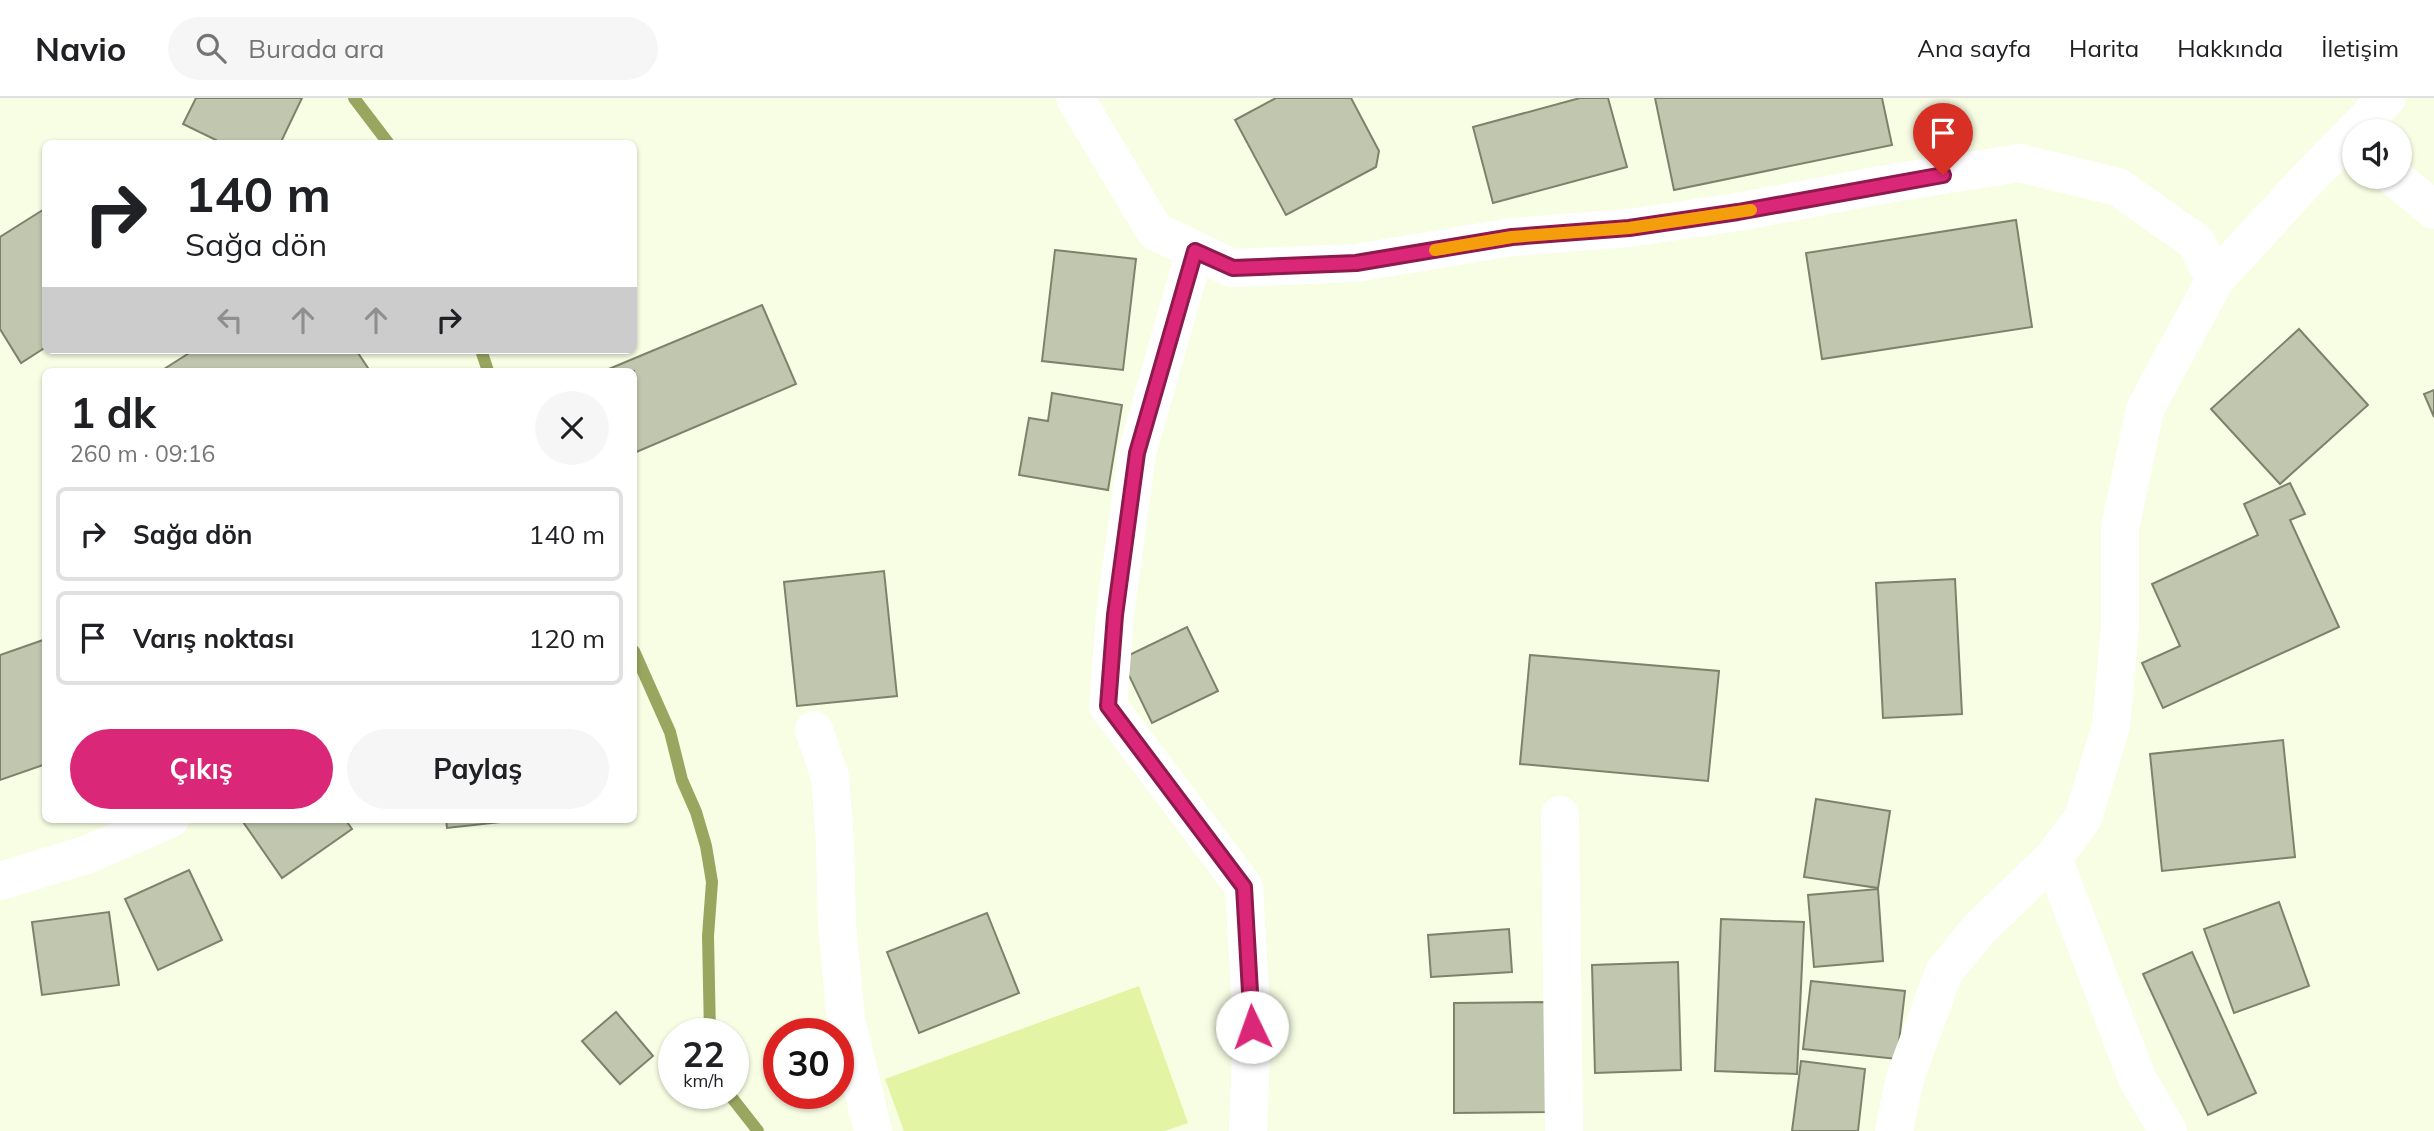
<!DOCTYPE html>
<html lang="tr">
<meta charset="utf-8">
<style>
body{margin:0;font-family:Mulish,sans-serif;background:#f6f6f6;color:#202124;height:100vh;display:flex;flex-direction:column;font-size:26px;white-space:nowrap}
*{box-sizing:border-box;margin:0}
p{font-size:23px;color:#757577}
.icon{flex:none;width:38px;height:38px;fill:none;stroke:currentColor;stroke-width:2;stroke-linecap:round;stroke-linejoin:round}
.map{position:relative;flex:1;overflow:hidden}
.panel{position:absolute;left:42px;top:270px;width:595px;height:455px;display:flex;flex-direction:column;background:#fff;border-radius:10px;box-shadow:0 2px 5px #0004}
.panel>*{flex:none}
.guide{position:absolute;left:42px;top:42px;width:595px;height:214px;border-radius:10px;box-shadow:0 2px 5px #0004;background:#fff;color:#202124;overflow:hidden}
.tools{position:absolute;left:2342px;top:21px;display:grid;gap:14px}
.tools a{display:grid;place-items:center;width:70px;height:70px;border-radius:50%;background:#fff;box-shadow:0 2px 5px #0004;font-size:35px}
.speed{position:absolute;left:658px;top:920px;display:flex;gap:14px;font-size:35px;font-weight:700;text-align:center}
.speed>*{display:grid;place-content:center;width:91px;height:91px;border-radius:50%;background:#fff;box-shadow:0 2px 5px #0004;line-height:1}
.speed small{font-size:18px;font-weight:400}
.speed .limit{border:10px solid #d22;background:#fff;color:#111}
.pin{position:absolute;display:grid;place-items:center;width:60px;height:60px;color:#fff;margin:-72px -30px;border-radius:50% 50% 50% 0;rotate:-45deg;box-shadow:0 0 7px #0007}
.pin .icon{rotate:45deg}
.me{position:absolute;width:77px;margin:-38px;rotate:357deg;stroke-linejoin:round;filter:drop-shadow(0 0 5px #0008)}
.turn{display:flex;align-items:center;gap:24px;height:147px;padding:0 28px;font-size:32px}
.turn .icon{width:91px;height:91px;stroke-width:2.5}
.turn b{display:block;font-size:49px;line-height:60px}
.lanes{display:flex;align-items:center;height:66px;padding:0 28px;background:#0003;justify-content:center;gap:35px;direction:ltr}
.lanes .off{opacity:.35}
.round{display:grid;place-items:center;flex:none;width:74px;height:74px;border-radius:37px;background:#f6f6f6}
.headline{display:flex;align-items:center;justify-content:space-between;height:119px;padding:0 28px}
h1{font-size:42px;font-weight:700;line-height:52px}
.button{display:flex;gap:14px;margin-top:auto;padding:14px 28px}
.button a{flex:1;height:80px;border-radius:42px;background:#db2777;color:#fff;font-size:28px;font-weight:700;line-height:80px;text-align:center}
.button a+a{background:#f6f6f6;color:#202124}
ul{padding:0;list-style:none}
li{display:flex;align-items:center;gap:21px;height:94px;margin:0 14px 10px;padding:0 14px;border:4px solid #e0e0e0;border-radius:10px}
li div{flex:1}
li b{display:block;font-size:26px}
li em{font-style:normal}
header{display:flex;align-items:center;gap:42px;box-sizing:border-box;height:98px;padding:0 35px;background:#fff;border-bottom:2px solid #e0e0e0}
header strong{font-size:33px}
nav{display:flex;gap:38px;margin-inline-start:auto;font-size:24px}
.search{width:490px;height:63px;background:#f6f6f6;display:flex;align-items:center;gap:18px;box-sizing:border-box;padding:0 24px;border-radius:38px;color:#757577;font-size:26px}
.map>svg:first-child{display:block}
</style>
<header>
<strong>Navio</strong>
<div class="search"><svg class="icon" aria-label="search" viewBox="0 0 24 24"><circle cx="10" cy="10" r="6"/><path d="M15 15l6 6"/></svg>Burada ara</div>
<nav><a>Ana sayfa</a><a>Harita</a><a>Hakkında</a><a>İletişim</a></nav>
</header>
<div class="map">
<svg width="2434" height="1033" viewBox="0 0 2434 1033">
<rect width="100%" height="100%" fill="#f8fee4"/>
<path fill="#e3f4a4" d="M1139 888 1188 1025 1165 1033H904L885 981Z"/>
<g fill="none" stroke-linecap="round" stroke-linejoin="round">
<g stroke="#98a65f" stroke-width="12">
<path d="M354 0 389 46"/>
<path d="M481 252 488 273"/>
<path d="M634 553 670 634 682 682 696 714 706 748 712 784 708 838 710 936"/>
<path d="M729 996 758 1033"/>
</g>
</g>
<g fill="#c1c7ae" stroke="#7d826b" stroke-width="2">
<path d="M196 0H302L280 46H214L216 42 183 26Z"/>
<path d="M1276 0H1351L1379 53 1376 69 1286 117 1235 22Z"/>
<path d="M1580 0H1608L1627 69 1493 105 1473 29Z"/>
<path d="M1655 0H1882L1892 47 1674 92Z"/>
<path d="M46 110V249L21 265 0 231V139Z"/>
<path d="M2016 122 2032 229 1822 261 1806 155Z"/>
<path d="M1055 152 1136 161 1123 272 1042 263Z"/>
<path d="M762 207 796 286 634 355V273H604Z"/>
<path d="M2299 231 2368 307 2280 386 2211 311Z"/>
<path d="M194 252H356L370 273H161Z"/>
<path d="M2434 292V319L2424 296Z"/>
<path d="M1052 295 1122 307 1108 392 1019 377 1029 320 1048 323Z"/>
<path d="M2290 385 2305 416 2290 422 2339 529 2163 610 2142 565 2180 548 2152 486 2258 437 2244 406Z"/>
<path d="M884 473 897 598 797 608 784 484Z"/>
<path d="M1955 481 1962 616 1883 620 1876 485Z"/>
<path d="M1187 529 1218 593 1152 625 1121 561Z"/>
<path d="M46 541V666L0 682V557Z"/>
<path d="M1530 557 1719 573 1708 683 1520 666Z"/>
<path d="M2283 642 2295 759 2162 773 2150 656Z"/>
<path d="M1816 701 1890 713 1878 790 1804 779Z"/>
<path d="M241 721H345L352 731 282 780Z"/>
<path d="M446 721H529L447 730Z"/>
<path d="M189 772 222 842 158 872 125 801Z"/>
<path d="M1878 791 1883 863 1814 869 1808 797Z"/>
<path d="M2279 804 2309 888 2234 915 2204 831Z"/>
<path d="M109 814 119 887 42 897 32 824Z"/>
<path d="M987 815 1019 895 919 935 887 854Z"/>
<path d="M1721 821 1804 824 1797 976 1715 973Z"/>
<path d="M1509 831 1512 874 1431 879 1428 837Z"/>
<path d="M2192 854 2256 995 2208 1017 2143 876Z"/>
<path d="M1678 864 1681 972 1595 975 1592 867Z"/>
<path d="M1811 883 1905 893 1897 961 1803 951Z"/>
<path d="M1550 904V1014L1454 1015V905Z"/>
<path d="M616 914 653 958 620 986 582 943Z"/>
<path d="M1801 963 1865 971 1858 1033H1792Z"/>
</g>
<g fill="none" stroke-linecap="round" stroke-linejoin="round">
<g stroke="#fff" stroke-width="38">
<path d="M1075 0 1155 133 1232 170 1356 165 1512 139 1629 130 1738 114 1892 85 2019 65 2118 89 2196 144 2215 182"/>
<path d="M2394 79 2434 112"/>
<path d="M1195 153 1137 355 1115 517 1108 608 1244 789 1252 929 1248 1033"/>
<path d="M814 632 830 679 835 745 837 827 846 921 873 1033"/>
<path d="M1560 717 1564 1033"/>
<path d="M0 783 86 757 170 721"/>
<path d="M1894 1033 1905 980 1944 874 1980 830 2053 760 2083 720 2111 628 2120 529V430L2145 311 2215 182 2302 87 2387 0"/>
</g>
<path stroke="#fff" stroke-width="38" d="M2053 760 2137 980 2168 1033"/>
</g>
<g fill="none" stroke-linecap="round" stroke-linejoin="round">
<g stroke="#8e194d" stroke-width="18">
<path id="route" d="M1252 929 1244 789 1108 608 1115 517 1137 355 1195 153 1233 170 1356 165 1512 139 1629 130 1738 114 1943 77"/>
</g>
<use href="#route" stroke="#db2777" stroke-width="12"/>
<path stroke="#f59e0b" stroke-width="12" d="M1435 152 1512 139 1629 130 1751 112"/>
</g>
</svg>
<div class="tools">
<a><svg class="icon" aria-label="sound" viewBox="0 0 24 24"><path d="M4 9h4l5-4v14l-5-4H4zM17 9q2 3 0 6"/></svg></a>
</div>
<div class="speed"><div>22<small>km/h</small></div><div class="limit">30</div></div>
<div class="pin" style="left:1943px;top:77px;background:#d93025"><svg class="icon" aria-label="arrive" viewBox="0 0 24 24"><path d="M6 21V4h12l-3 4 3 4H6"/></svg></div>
<svg class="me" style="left:1252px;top:929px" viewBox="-20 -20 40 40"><circle r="19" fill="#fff"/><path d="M0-13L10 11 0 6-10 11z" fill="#db2777"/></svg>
<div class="guide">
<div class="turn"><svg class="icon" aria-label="right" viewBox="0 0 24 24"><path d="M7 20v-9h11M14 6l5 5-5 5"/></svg><div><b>140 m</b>Sağa dön</div></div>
<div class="lanes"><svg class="icon off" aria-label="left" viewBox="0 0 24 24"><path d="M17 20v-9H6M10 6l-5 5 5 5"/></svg><svg class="icon off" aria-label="ahead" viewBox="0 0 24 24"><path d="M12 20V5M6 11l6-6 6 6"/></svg><svg class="icon off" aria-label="ahead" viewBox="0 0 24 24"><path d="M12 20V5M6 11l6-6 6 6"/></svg><svg class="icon" aria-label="right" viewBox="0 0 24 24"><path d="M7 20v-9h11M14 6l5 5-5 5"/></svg></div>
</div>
<section class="panel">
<div class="headline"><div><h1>1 dk</h1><p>260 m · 09:16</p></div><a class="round"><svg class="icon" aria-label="close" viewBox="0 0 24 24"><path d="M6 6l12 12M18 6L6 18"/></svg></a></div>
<ul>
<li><svg class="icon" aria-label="right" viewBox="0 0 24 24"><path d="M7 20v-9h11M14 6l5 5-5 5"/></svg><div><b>Sağa dön</b></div><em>140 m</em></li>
<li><svg class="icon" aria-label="arrive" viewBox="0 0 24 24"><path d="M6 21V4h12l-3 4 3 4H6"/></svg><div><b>Varış noktası</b></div><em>120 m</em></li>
</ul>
<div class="button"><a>Çıkış</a><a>Paylaş</a></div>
</section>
</div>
